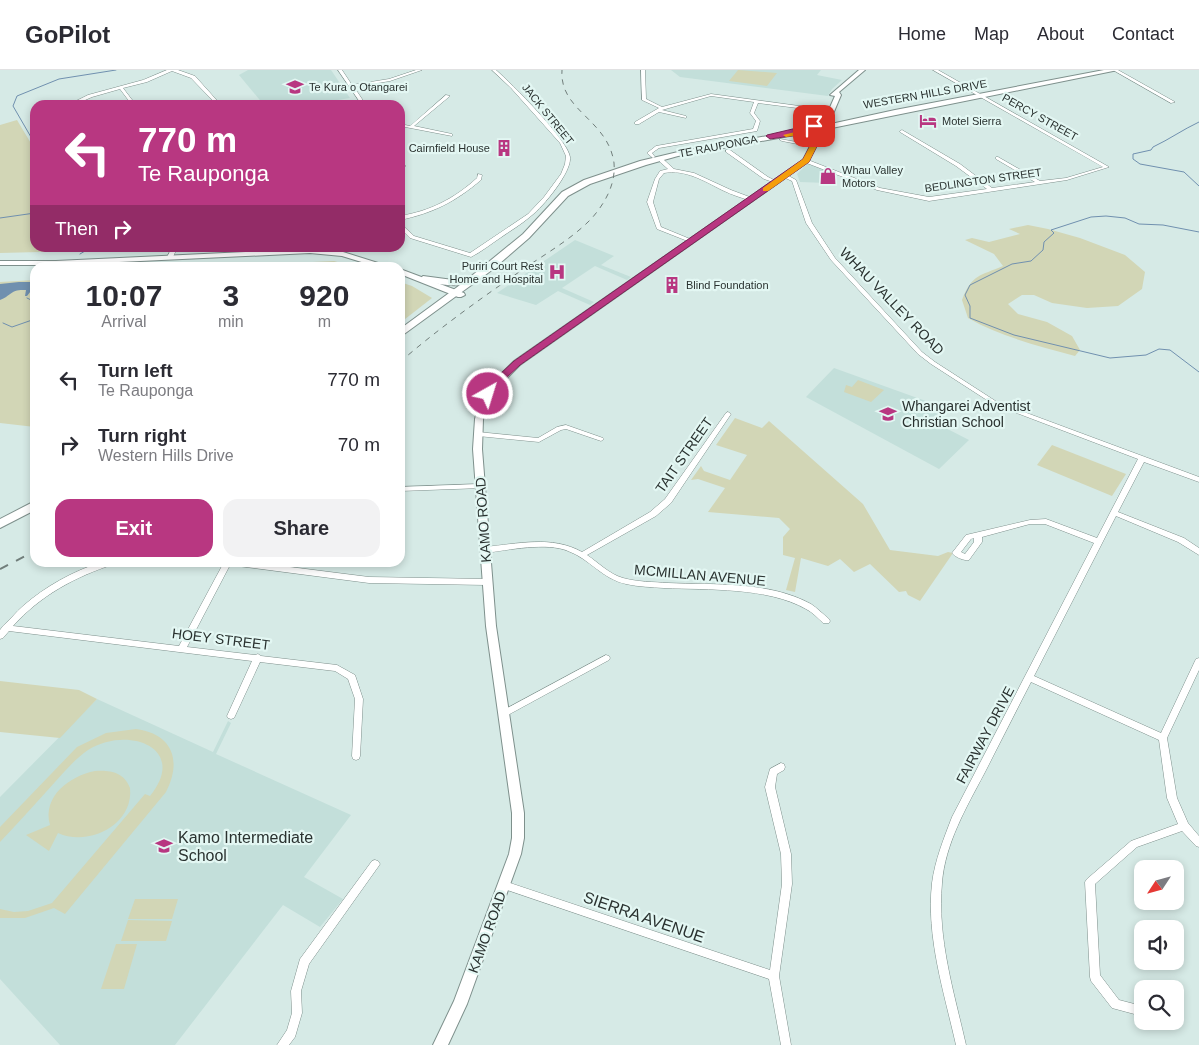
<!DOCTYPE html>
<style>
body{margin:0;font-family:Arial,sans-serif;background:#f2f2f3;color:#2b2b33;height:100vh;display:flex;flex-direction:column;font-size:19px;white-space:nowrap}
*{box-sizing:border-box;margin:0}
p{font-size:16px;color:#7c7c81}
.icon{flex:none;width:28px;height:28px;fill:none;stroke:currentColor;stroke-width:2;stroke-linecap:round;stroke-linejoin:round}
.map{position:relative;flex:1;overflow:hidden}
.drawer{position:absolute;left:30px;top:192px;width:375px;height:305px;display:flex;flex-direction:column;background:#fff;border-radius:15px;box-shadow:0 2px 8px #0003}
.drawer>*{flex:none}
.top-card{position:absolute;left:30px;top:30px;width:375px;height:152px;border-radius:15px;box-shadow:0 2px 8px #0003;background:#b83781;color:#fff;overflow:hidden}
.needle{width:32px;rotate:234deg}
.tools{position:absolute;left:1134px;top:790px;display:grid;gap:10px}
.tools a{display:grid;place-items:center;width:50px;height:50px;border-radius:10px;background:#fff;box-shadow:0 2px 8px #0003;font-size:25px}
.pin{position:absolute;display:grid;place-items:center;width:42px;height:42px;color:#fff;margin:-21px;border-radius:10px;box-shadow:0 2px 8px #0006}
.me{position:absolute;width:55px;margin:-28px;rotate:39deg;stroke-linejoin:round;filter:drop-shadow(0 0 4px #0008)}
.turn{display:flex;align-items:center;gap:18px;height:105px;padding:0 25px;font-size:22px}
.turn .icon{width:65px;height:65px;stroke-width:2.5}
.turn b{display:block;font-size:35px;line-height:42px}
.then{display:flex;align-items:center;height:48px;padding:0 25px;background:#0003;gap:10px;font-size:19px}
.eta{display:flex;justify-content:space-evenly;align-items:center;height:85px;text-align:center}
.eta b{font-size:30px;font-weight:700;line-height:35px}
.primary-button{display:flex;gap:10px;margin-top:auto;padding:10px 25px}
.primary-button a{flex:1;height:58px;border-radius:15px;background:#b83781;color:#fff;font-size:20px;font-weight:700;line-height:58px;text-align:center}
.primary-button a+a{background:#f2f2f3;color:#2b2b33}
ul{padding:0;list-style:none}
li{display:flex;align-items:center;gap:15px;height:65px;padding:0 25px}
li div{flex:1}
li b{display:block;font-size:19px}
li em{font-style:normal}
header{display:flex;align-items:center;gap:30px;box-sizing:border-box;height:70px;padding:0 25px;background:#fff;border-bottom:1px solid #e1e1e2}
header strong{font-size:24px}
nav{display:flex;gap:28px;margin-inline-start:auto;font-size:18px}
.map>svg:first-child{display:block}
</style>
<header>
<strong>GoPilot</strong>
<nav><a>Home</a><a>Map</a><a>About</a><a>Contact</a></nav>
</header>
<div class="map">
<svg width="1199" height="975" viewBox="0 0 1199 975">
<rect width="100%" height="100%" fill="#d6eae6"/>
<g fill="#c3dfda">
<path d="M248 0H331L350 28 307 35H264L239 5Z"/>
<path d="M671 0H821L817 5 842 10 832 19 828 26 680 7Z"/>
<path d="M807 94H809L835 104 823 110 827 113 800 112 797 104Z"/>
<path d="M575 170 614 186 601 195 631 207 627 210 595 196 562 218 594 232 590 235 558 221 536 235 497 223Z"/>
<path d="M834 298 948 339 928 349 969 370 939 399 806 327Z"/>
<path d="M97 629 213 682 228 651 231 653 216 684 351 745 304 807 343 829 320 857 283 835 175 975H60L0 909V727Z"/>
</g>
<g fill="#d2d6b6">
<path d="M738 0 777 3 767 16 729 11Z"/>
<path d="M17 50 35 80V178H81L82 179 79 181 0 183V55Z"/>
<path d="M1028 155 1048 159 1080 168 1125 185 1145 202 1142 219 1118 236 1087 238 1052 233 1034 225H1022L1008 234 1018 244 1047 252 1072 266 1080 280 1075 286C1039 276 1001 267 968 248L962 230C972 204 980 206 1003 196L994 184 965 170 972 168 989 172 1020 164 1009 159Z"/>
<path d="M334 191 355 197H205Z"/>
<path d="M35 210V357L0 353V212Z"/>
<path d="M400 212 412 216 432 228 400 253Z"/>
<path d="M858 310 884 320 871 332 844 322 846 315 852 317Z"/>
<path d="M735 348 762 358 769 351 863 434 890 480 938 486 948 482 953 483 920 531 908 525 906 521 899 522 870 494 854 502 840 489 828 496 801 488 795 522 786 520 795 488 783 485V467L790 459 779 448 708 442 725 418 698 409 691 410 701 396 704 401 730 410 747 385 716 375Z"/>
<path d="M1052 375 1126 404 1112 426 1037 395Z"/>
<path d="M0 611 79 620 97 629 60 668 0 662Z"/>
<path d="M136 659C173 664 182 691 166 722L65 844 54 838 25 848H0V839L14 842 28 841 52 833 145 724 150 726C189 678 128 655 88 680 75 689 65 701 55 712 37 732 19 752 0 772V757L77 677 106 663Z"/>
<path d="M95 701C110 700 124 702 130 718 134 755 88 777 58 763L49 781 26 765 50 755C42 726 70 706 95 701Z"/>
<path d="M135 829H178L172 849H128Z"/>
<path d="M128 850 172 851 166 871H121Z"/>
<path d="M116 874H137L124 919H101Z"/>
</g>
<path fill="#7090af" d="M19 212H31L34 217 27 226H25L26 220C10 219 11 226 0 230V214Z"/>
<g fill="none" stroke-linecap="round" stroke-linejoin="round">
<g stroke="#7090af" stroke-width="1">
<path d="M1199 52C1182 60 1170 69 1153 77L1151 80 1133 84V89L1140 94 1184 102 1199 116"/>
<path d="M35 74 13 36 17 26 59 9 116 0"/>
<path d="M0 148 35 143"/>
<path d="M1199 162 1163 155 1139 154 1125 148 1106 146 1091 147 1051 160 1054 163 1044 172 1043 180 1031 191 1012 194 970 215 965 225 970 236V248L1014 265 1110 288 1146 285 1159 279 1170 280 1199 302"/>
<path d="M80 184 85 181V178"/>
<path d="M68 198 69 195"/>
<path d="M27 228 35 232"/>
<path d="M3 253 12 257 35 249"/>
</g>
<g stroke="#7e908c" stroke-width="1">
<g id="minor">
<path d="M167 0H178L195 6 221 35H217L191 8 172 1 147 12 123 18 136 35H132L120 19 92 27 74 35H68L88 25 143 10Z"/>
<path d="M338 0H342L352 15 389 9 416 0H422L390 11 354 17 366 35H362Z"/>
<path d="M492 0H496C511 13 568 70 570 87 572 102 543 137 531 146 522 154 510 161 500 168 491 174 481 182 471 187L410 168 400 158V153L414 166 470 183 528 144 544 127 561 104 565 94 566 86 560 73 511 18Z"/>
<path d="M641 0H645L646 29 662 37 711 24 814 38 826 43 824 44 813 40 758 33 754 43 760 51 757 61 659 78 652 83 655 87 653 88 647 83 656 76 753 59 756 51 750 43 754 32 711 26 662 40 686 46V48L659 42 639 54H635V52L659 38 642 30Z"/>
<path d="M933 0H938L1109 97 1067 110 929 131 877 120 804 92V90H808L880 118 929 127 987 119 956 96 900 62V61L902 60 960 94 992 118 1035 112 996 89V87H998L1040 111 1066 108 1103 97Z"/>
<path d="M1113 0H1118L1175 32 1171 33Z"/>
<path d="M446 25 450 26 414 56 452 64V66L400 56V54L410 56Z"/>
<path d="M780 69 813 75 815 76 813 77 782 71 780 70Z"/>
<path d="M726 80H730L768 107 778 112 776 113 764 109 726 82Z"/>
<path d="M660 90H664L674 99 694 103 731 120 755 129 752 131C742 128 732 125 722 120 704 111 685 99 664 103L659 109 653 132 661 157 695 171 690 172 657 159 647 132 655 109 660 101 668 99 660 92Z"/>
<path d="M402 95 406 96 400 100V97Z"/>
<path d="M478 104 482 105 481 110C455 132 433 143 400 150V146C430 141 454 129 477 108Z"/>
<path d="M783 105H787L796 110 812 153 835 188 922 282 935 292 997 332 1199 407V412L1144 392 1118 442 1184 468 1199 478V485L1178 472 1116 446 1034 606 1161 663 1195 591 1196 589 1199 588V600L1167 668 1177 728 1188 753 1199 766V777L1196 776 1182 761 1137 777 1095 814 1100 905 1119 930 1142 936V944L1138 945 1112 938 1091 911 1090 907 1085 812 1087 809 1131 771 1178 754 1167 728 1159 670 1031 612C1015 643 1000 673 984 704 966 738 945 774 942 813 937 868 954 922 966 975H956C944 922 926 867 932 813 935 790 944 768 952 747L1094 473 1045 454H1030L982 467V472L969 490C964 491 955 487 952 483L966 465 1030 450 1046 449 1097 468 1138 389 993 334 931 294 918 284 831 190 806 153 792 111 783 107ZM974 468V472L965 484 961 482 971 469Z"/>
<path d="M172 178H177L173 187 170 189 167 187Z"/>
<path d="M728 342 731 344 671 433 656 446 587 485C599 493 609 504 623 508 637 512 654 512 668 513 715 515 769 511 811 534 817 538 823 544 829 549L830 551 829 553H823C818 548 812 542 806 539 767 517 708 520 664 518 652 517 639 517 626 514 602 509 590 489 568 481 547 472 508 480 485 483L481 480 485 477C517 474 552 465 582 482L650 442 665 429 726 343Z"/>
<path d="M566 355 603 368 604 369 601 371 566 359 561 360 539 372 478 366 475 364 478 362 538 368 557 357Z"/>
<path d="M480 414 484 416 482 418 400 421V417Z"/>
<path d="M101 492H114V494C75 507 41 525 13 556L179 576 223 494 222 492H251L369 507 487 509 491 512 487 515 369 513 230 495 187 577 255 585 258 584 261 586 337 595 355 605 363 629 360 686 359 689 356 690 353 689 352 686 355 629 348 609 335 601 260 592 235 646 234 648 231 649 228 648 227 646 252 591 9 561 3 568 0 569V560L3 556C10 550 16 542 23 536 46 516 72 502 101 492Z"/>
<path d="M606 585 609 586 610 588 609 590 506 646 503 647 500 646 499 644 500 642Z"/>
<path d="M781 693 784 694 785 697 784 700 777 704 775 717 791 784 792 814 779 906 791 975H781L769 909 504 819 501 818 499 815 501 812 504 811 770 900 782 814 781 784 765 717 770 699Z"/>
<path d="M375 790 378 791 380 794 378 797 309 894 301 921 302 943 295 967 289 975H277L287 960 292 943 291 921 300 889 372 791Z"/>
</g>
</g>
<g stroke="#7e908c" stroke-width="2">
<g id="secondary">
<path d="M859 0H865L839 22 841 25 822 70 817 75 808 92 520 295 500 315 489 330 483 349 482 379 496 556 524 743V768L521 784 467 934 448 975H433L454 931 509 784 512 768V743L486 556 473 379 475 349 480 330 494 311 514 291 803 90 811 74 816 69 835 26 830 25Z"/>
<path d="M310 179 343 182 394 198H381L342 186 310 183 56 195H0V191H56Z"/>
<path d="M400 199 464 223 465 225 461 227H458L400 204Z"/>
</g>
</g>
<g stroke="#7e908c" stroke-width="2">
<g id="trunk">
<path d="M1104 0H1118L817 61 678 86 646 95 590 114 568 126 529 168 492 200 400 267V259L460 215C449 216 430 214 421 208L423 206 453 210 469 208 523 164 562 122 584 110 640 91 678 82 817 57 895 40Z"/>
<path d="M35 431V440L0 458V449Z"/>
</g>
</g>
<use href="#minor" fill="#fff" fill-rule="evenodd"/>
<use href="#secondary" fill="#fff" fill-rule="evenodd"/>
<use href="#trunk" fill="#fff" fill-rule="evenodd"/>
<path stroke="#717e7b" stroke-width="1" stroke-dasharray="5.5 5.5" stroke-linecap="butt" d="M400 292C438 259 480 229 522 200 545 184 572 169 592 148 605 133 616 114 614 93 608 49 559 41 562 0"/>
<path stroke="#717e7b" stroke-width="2" stroke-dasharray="9 9" stroke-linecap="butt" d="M0 499 35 481"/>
</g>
<path fill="#b83781" stroke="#782454" d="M814 54 817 56 816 58 801 61 815 67 818 74 809 92 520 295 504 310 492 326H485L483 324 498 306 514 291 803 89 811 74 810 70 798 65 770 69 766 66 767 65Z"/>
<path fill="#f59e0b" d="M799 61 815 67 818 74 809 92 768 121H763V118L803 89 811 74 810 70 799 65 786 67 783 65Z"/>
<defs>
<g id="school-bare" transform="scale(1.35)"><path d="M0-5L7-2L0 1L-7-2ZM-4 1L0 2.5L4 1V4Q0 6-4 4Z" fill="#b83781" stroke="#e3f7f3" stroke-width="2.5" paint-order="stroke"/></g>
<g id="hotel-bare" transform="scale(1.35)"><path d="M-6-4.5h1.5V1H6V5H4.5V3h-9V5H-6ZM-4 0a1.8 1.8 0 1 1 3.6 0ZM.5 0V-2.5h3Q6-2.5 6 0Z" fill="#b83781" stroke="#e3f7f3" stroke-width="2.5" paint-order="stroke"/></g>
<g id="building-bare" transform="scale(1.35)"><path d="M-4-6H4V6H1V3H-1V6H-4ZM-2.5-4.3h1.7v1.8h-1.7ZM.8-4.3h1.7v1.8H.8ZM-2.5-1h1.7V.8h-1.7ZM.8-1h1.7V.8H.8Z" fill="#b83781" stroke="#e3f7f3" stroke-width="2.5" paint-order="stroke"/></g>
<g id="shop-bare" transform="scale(1.35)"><path d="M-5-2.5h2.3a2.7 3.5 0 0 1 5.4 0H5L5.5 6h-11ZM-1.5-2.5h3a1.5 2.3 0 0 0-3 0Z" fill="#b83781" stroke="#e3f7f3" stroke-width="2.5" paint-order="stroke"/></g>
<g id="hospital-bare" transform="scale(1.35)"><path d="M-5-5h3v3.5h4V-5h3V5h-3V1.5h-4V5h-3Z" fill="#b83781" stroke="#e3f7f3" stroke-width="2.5" paint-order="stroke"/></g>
</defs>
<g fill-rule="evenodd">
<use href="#school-bare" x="295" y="17"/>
<use href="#hotel-bare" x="928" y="51"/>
<use href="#building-bare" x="504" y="78"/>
<use href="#shop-bare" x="828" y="106"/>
<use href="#hospital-bare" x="557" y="202"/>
<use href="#building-bare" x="672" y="215"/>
<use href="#school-bare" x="888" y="344"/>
<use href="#school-bare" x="164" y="776"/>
</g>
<g text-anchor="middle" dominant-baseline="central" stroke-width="4.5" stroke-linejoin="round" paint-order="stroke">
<g font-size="11" fill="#2a3230" stroke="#e3f7f3" text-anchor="start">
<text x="309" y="17">Te Kura o Otangarei</text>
<text x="942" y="51">Motel Sierra</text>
<text x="490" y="78" text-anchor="end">Cairnfield House</text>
<text x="842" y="100">Whau Valley<tspan x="842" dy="13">Motors</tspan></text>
<text x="543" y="196" text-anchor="end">Puriri Court Rest<tspan x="543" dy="13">Home and Hospital</tspan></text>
<text x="686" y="215">Blind Foundation</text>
</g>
<g font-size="11" fill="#2a3230" stroke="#e3f7f3">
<text transform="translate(925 24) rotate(-10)">WESTERN HILLS DRIVE</text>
<text transform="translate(548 44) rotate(51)">JACK STREET</text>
<text transform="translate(1040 47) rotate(29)">PERCY STREET</text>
<text transform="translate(718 76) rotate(-11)">TE RAUPONGA</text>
<text transform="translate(983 110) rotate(-8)">BEDLINGTON STREET</text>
</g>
<g font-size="14" fill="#2a3230" stroke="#e3f7f3">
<text transform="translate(892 231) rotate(46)">WHAU VALLEY ROAD</text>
<text transform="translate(684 385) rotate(-55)">TAIT STREET</text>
<text transform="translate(483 450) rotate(-94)">KAMO ROAD</text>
<text transform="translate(700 505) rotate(5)">MCMILLAN AVENUE</text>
<text transform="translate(221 569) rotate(7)">HOEY STREET</text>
<text transform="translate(985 665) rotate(-62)">FAIRWAY DRIVE</text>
<text transform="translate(487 862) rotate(-70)">KAMO ROAD</text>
</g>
<g font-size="14" fill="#2a3230" stroke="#e3f7f3" text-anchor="start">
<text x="902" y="336">Whangarei Adventist<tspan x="902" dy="16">Christian School</tspan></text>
</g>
<g font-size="16" fill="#2a3230" stroke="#e3f7f3" text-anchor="start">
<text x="178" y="767">Kamo Intermediate<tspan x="178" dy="18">School</tspan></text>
</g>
<g font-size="16" fill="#2a3230" stroke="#e3f7f3">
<text transform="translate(644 847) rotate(19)">SIERRA AVENUE</text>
</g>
</g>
</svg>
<div class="tools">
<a><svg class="needle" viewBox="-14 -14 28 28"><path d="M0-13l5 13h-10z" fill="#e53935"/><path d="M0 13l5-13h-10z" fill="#7c7c81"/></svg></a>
<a><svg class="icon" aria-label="sound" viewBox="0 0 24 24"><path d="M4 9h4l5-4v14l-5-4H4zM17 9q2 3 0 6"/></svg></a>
<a><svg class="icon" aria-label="search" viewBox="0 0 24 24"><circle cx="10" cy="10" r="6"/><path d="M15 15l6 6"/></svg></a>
</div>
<div class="pin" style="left:814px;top:56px;background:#d93025"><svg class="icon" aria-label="arrive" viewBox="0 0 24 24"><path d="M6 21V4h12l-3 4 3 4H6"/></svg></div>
<svg class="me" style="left:488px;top:324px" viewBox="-20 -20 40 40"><circle r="17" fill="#b83781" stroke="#fff" stroke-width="3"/><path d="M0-11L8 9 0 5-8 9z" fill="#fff"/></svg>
<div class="top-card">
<div class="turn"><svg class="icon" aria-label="left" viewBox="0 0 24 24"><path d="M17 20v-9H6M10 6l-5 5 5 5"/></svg><div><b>770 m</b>Te Rauponga</div></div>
<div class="then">Then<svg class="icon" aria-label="right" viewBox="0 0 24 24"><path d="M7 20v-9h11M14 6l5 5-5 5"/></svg></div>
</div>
<section class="drawer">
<div class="eta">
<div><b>10:07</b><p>Arrival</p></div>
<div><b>3</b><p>min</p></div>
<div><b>920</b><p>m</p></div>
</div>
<ul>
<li><svg class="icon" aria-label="left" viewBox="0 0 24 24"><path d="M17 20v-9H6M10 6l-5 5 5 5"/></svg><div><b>Turn left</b><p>Te Rauponga</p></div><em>770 m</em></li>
<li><svg class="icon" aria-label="right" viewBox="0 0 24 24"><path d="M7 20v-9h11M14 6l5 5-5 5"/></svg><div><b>Turn right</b><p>Western Hills Drive</p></div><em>70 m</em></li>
</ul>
<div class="primary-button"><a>Exit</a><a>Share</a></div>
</section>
</div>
